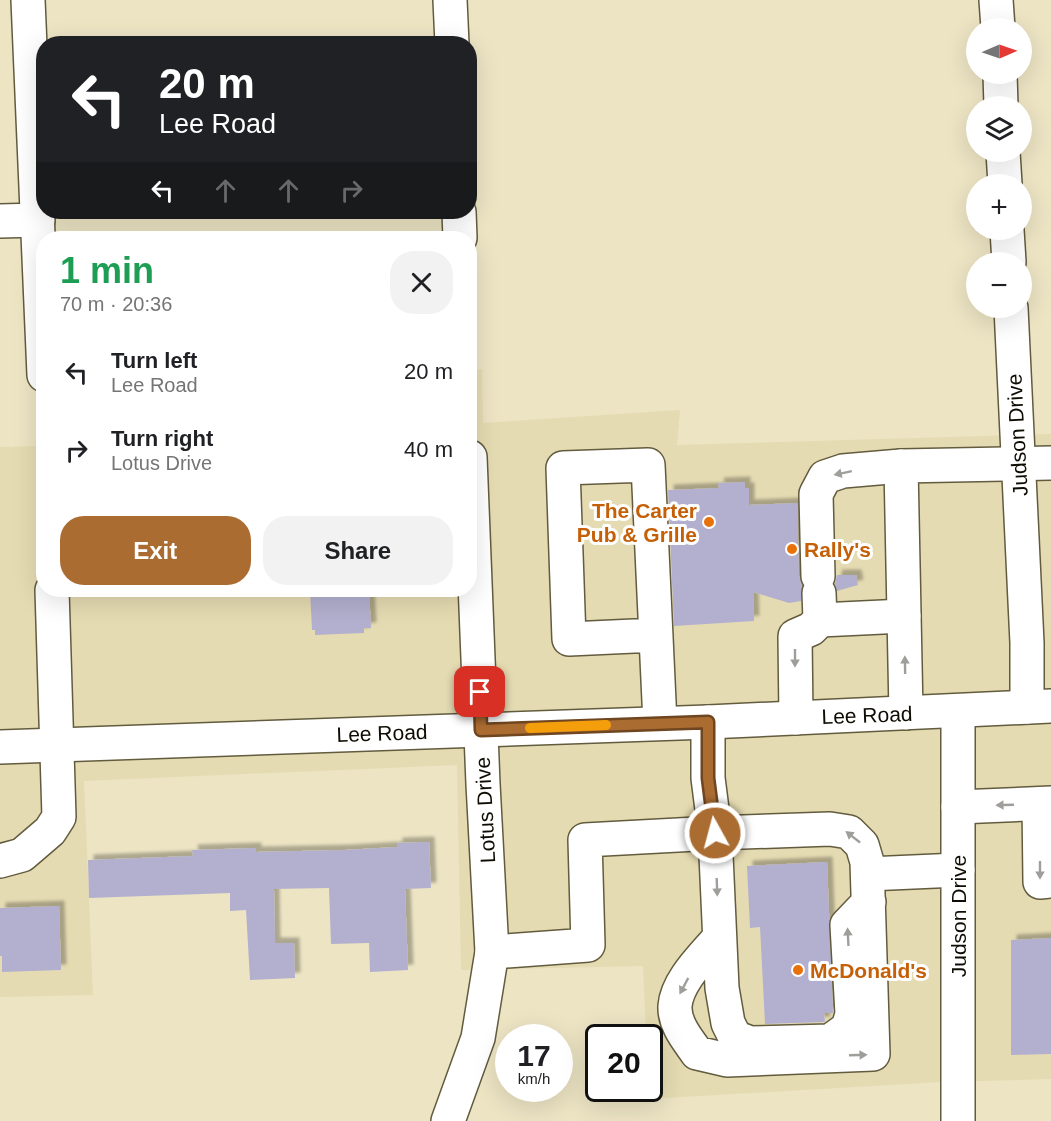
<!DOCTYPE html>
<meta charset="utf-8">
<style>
body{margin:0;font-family:Arial,sans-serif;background:#f2f2f2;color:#202124;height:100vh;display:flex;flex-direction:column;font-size:22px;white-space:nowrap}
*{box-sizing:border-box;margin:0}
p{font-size:20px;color:#757577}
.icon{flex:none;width:33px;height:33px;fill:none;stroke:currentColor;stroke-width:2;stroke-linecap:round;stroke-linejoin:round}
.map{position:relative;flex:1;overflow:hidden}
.details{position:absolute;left:36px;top:231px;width:441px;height:366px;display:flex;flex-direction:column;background:#fff;border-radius:24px;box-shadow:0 6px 24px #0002}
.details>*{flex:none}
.hud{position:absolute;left:36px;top:36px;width:441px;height:183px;border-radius:24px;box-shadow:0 6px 24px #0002;background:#202124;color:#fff;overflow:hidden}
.needle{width:39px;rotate:88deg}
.buttons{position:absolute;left:966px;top:18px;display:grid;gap:12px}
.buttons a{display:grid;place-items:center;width:66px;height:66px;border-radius:50%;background:#fff;box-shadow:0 6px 24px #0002;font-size:30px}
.speed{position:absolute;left:495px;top:1024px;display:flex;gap:12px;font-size:30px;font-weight:700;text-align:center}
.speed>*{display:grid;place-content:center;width:78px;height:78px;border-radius:50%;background:#fff;box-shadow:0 6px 24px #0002;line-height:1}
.speed small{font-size:15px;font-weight:400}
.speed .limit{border:3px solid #111;border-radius:9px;background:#fff;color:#111}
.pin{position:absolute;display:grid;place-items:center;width:51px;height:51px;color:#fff;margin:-26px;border-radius:12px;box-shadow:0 3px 9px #0006}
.me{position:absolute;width:66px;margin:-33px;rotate:353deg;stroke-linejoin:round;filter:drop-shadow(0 0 4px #0008)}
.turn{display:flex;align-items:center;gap:21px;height:126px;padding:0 24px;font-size:27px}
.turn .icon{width:78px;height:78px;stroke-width:2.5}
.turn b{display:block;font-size:42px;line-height:51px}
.lanes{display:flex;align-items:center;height:57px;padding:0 24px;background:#0003;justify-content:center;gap:30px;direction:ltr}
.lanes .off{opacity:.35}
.round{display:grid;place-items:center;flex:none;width:63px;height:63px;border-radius:24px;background:#f2f2f2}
.headline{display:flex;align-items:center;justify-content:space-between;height:102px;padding:0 24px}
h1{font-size:36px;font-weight:600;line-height:45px;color:#1e9e55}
.action{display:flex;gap:12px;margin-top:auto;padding:12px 24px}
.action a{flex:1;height:69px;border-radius:24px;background:#ab6c32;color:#fff;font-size:24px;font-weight:600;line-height:69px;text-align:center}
.action a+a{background:#f2f2f2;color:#202124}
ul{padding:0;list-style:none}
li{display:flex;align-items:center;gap:18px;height:78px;padding:0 24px}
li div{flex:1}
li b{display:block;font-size:22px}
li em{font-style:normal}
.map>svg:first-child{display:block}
</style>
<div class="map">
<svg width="1051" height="1121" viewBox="0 0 1051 1121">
<defs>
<filter id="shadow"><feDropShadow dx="5.5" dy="-5.5" stdDeviation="1.5" flood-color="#0004"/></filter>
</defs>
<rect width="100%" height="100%" fill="#ece4c3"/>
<path fill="#e5dbb2" d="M482 369 483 423 680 410 677 445 1051 434V1079L941 1082 649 1099 650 1038H646L643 966 461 970 457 765 84 781 93 995 0 997V447L43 446 44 590H470V370Z"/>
<g fill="#b3b0cf" filter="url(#shadow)">
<path d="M745 482V488H749V505L797 503 799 576 802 586 801 601 789 603 753 592 754 621 674 626 668 490 719 488 718 483Z"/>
<path d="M837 575H856L858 585 837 591 835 583Z"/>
<path d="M310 590H369L371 628H364V633L315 635V630H312Z"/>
<path d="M429 842 431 888 405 889 408 970 370 972 369 943 331 944 329 888 274 889 275 943H294L295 978 250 980 246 910 230 911V893L89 898 88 860 193 856 192 850 256 848V852L345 850 397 847V843Z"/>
<path d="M827 862 833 1013H824L825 1022 765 1024 760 927 750 928 747 866Z"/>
<path d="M59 906 61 970 2 972V956H0V908Z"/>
<path d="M1051 938V1054L1011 1055V940Z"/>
</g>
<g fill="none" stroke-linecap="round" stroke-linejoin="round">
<g stroke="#625b3e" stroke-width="36">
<g id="minor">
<path d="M28 0 44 375"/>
<path d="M450 0 452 44"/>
<path d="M996 0 998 28"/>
<path d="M1000 74 1001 106"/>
<path d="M1003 152 1005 184"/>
<path d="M459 212 460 238"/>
<path d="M0 221 38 220"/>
<path d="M1007 230 1009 262"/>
<path d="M1011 308 1027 643V707"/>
<path d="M818 576 816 494 825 477 843 471 901 466"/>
<path d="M820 620 904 616"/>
<path d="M656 635 569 639 563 468 648 465 660 723"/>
<path d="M906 713 901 466 1051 463"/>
<path d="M796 718 795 636 811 629 820 620 819 593"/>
<path d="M1039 804 1040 882 1051 881"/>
<path d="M958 807 1051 803"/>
<path d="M0 861 22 855 50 831 59 817 52 590"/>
<path d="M868 874 958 870"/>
<path d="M718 939C703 957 677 981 675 1006 674 1024 688 1040 697 1053L727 1060 873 1054 867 862 862 845 849 832 830 829 715 833 722 988 728 1023 735 1037 750 1043 830 1041 848 1028 852 1014 847 925 869 902"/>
<path d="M492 952 588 945 585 840 715 833 708 778V722"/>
<path d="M448 1121 478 1038 492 952 483 784 470 457"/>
<path d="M958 1121V711"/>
</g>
</g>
<g stroke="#625b3e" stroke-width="36">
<path id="major" d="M0 747 708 722 1051 706"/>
</g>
<use href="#minor" stroke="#fff" stroke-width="33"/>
<use href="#major" stroke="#fff" stroke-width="33"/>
</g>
<defs><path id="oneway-solid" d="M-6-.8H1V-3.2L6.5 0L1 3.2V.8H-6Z" transform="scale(1.5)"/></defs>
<g fill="#9f9e9a">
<use href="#oneway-solid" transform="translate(843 473) rotate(168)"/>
<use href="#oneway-solid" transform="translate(795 658) rotate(90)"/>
<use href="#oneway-solid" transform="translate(905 665) rotate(-91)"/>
<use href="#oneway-solid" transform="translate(1005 805) rotate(178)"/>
<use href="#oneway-solid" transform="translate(853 837) rotate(-142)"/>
<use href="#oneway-solid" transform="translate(1040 870) rotate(90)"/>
<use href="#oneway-solid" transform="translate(717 887) rotate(88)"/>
<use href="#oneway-solid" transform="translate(848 937) rotate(-93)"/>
<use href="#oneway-solid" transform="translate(684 986) rotate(118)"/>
<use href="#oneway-solid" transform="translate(858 1055) rotate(-2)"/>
</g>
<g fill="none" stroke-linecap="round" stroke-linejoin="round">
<g stroke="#6f4620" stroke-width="15">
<path id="route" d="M480 692 481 730 708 722V778L715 833"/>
</g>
<use href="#route" stroke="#ab6c32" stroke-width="10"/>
<path stroke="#f59e0b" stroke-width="10" d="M530 728 606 725"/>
</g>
<g fill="#e8710a" stroke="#fff" stroke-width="2">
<circle cx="709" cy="522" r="6"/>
<circle cx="792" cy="549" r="6"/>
<circle cx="798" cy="970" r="6"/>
</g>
<g text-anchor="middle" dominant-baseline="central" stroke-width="6" stroke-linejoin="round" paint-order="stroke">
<g font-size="21" fill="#0f0c03" stroke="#fff">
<text transform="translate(1017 435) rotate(-93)">Judson Drive</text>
<text transform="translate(867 715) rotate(-2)">Lee Road</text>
<text transform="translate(382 733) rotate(-2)">Lee Road</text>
<text transform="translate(485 810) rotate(-93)">Lotus Drive</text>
<text transform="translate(958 916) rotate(-90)">Judson Drive</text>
</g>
<g font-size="21" font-weight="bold" fill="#c56008" stroke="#fff" text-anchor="start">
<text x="697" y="510" text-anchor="end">The Carter<tspan x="697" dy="24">Pub &amp; Grille</tspan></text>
<text x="804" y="549">Rally's</text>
<text x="810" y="970">McDonald's</text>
</g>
</g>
</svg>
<div class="buttons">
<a><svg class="needle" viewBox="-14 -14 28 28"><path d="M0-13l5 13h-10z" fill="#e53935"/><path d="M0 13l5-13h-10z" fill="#757577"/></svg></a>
<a><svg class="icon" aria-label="layers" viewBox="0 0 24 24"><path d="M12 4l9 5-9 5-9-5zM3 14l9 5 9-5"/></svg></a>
<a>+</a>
<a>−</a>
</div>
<div class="speed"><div>17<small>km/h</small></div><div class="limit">20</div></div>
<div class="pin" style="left:480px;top:692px;background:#d93025"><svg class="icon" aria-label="arrive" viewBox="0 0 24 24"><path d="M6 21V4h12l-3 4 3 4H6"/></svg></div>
<svg class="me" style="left:715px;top:833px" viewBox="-20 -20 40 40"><circle r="17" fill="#ab6c32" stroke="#fff" stroke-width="3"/><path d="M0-11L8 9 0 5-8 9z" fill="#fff"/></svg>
<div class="hud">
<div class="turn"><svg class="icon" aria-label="left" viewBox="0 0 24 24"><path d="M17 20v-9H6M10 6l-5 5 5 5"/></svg><div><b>20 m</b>Lee Road</div></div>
<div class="lanes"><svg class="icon" aria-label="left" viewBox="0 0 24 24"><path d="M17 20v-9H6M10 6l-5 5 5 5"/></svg><svg class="icon off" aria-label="ahead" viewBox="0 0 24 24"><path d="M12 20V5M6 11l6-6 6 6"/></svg><svg class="icon off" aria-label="ahead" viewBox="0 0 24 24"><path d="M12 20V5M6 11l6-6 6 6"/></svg><svg class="icon off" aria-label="right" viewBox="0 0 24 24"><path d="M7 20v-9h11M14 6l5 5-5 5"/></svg></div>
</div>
<section class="details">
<div class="headline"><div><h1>1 min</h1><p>70 m · 20:36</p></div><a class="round"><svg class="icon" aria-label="close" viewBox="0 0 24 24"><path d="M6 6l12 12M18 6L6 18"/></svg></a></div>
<ul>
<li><svg class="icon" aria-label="left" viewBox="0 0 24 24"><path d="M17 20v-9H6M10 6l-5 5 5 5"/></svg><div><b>Turn left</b><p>Lee Road</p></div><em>20 m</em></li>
<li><svg class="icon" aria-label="right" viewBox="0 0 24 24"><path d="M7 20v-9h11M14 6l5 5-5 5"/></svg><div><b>Turn right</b><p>Lotus Drive</p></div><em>40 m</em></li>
</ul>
<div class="action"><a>Exit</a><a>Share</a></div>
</section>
</div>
